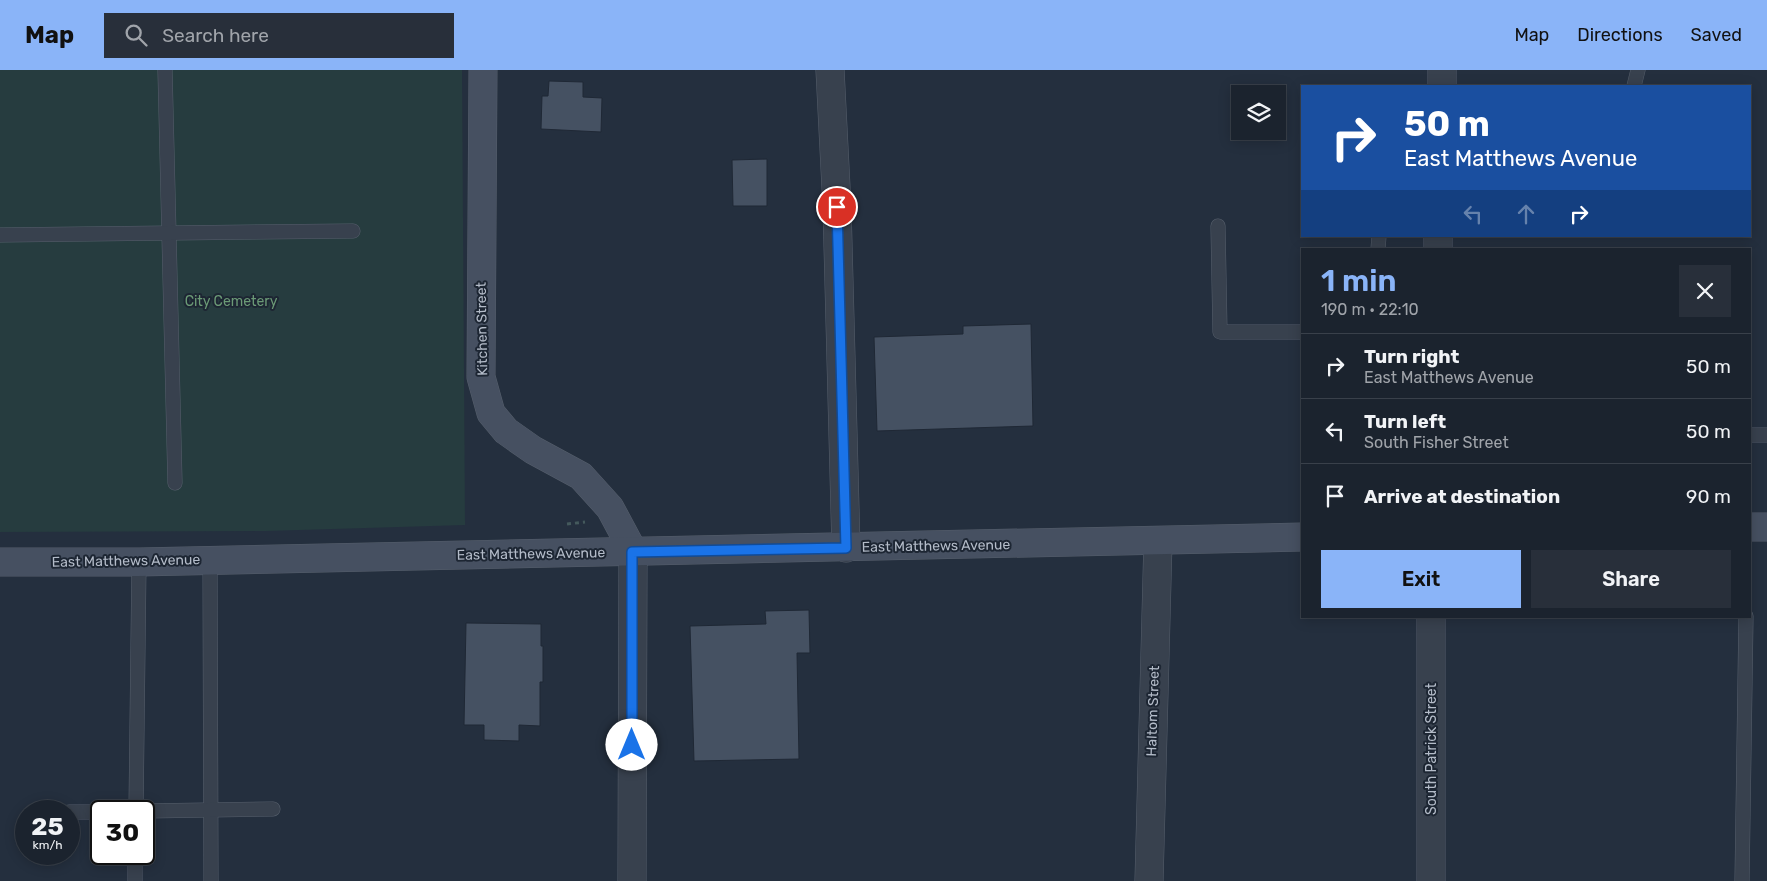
<!DOCTYPE html>
<meta charset="utf-8">
<style>
body{margin:0;font-family:Rubik,sans-serif;background:#282f3a;color:#f1f3f6;height:100vh;display:flex;flex-direction:column;font-size:19px;white-space:nowrap}
*{box-sizing:border-box;margin:0}
p{font-size:16px;color:#a0a4aa}
.icon{flex:none;width:28px;height:28px;fill:none;stroke:currentColor;stroke-width:2;stroke-linecap:round;stroke-linejoin:round}
.map{position:relative;flex:1;overflow:hidden}
.side{position:absolute;left:1301px;top:178px;width:450px;height:370px;display:flex;flex-direction:column;background:#1b232e;border-radius:0px;box-shadow:0 2px 12px #0003,0 0 0 1px #39404a}
.side>*{flex:none}
.hud{position:absolute;left:1301px;top:15px;width:450px;height:152px;border-radius:0px;box-shadow:0 2px 12px #0003,0 0 0 1px #39404a;background:#1a4fa0;color:#fff;overflow:hidden}
.fabs{position:absolute;left:1231px;top:15px;display:grid;gap:10px}
.fabs a{display:grid;place-items:center;width:55px;height:55px;border-radius:0px;background:#1b232e;box-shadow:0 2px 12px #0003,0 0 0 1px #39404a;font-size:25px}
.speed{position:absolute;left:15px;top:730px;display:flex;gap:10px;font-size:25px;font-weight:700;text-align:center}
.speed>*{display:grid;place-content:center;width:65px;height:65px;border-radius:50%;background:#1b232e;box-shadow:0 2px 12px #0003,0 0 0 1px #39404a;line-height:1}
.speed small{font-size:12px;font-weight:400}
.speed .limit{border:2px solid #111;border-radius:8px;background:#fff;color:#111}
.pin{position:absolute;display:grid;place-items:center;width:42px;height:42px;color:#fff;margin:-21px;border:2px solid #fff;border-radius:50%;box-shadow:0 1px 5px #0007}
.me{position:absolute;width:55px;margin:-28px;rotate:0deg;stroke-linejoin:round;filter:drop-shadow(0 0 4px #0008)}
.turn{display:flex;align-items:center;gap:18px;height:105px;padding:0 20px;font-size:22px}
.turn .icon{width:65px;height:65px;stroke-width:2.5}
.turn b{display:block;font-size:35px;line-height:42px}
.lanes{display:flex;align-items:center;height:48px;padding:0 20px;background:#0003;justify-content:center;gap:25px;direction:ltr}
.lanes .off{opacity:.35}
.round{display:grid;place-items:center;flex:none;width:52px;height:52px;border-radius:0px;background:#282f3a}
.summary{display:flex;align-items:center;justify-content:space-between;height:85px;padding:0 20px}
h1{font-size:30px;font-weight:600;line-height:38px;color:#8ab4f8}
.primary-button{display:flex;gap:10px;margin-top:auto;padding:10px 20px}
.primary-button a{flex:1;height:58px;border-radius:0px;background:#8ab4f8;color:#111;font-size:20px;font-weight:600;line-height:58px;text-align:center}
.primary-button a+a{background:#282f3a;color:#f1f3f6}
ul{padding:0;list-style:none}
li{display:flex;align-items:center;gap:15px;height:65px;padding:0 20px;border-top:1px solid #39404a}
li div{flex:1}
li b{display:block;font-size:19px}
li em{font-style:normal}
header{display:flex;align-items:center;gap:30px;box-sizing:border-box;height:70px;padding:0 25px;background:#8ab4f8;color:#111}
header strong{font-size:24px}
nav{display:flex;gap:28px;margin-inline-start:auto;font-size:18px}
.search{width:350px;height:45px;background:#282f3a;display:flex;align-items:center;gap:12px;box-sizing:border-box;padding:0 18px;border-radius:0px;color:#a0a4aa;font-size:19px}
.map>svg:first-child{display:block}
</style>
<header>
<strong>Map</strong>
<div class="search"><svg class="icon" aria-label="search" viewBox="0 0 24 24"><circle cx="10" cy="10" r="6"/><path d="M15 15l6 6"/></svg>Search here</div>
<nav><a>Map</a><a>Directions</a><a>Saved</a></nav>
</header>
<div class="map">
<svg width="1767" height="811" viewBox="0 0 1767 811">
<rect width="100%" height="100%" fill="#242f3e"/>
<path fill="#263c3f" d="M0 0H462L465 455 266 461 0 462Z"/>
<g fill="#455162" stroke="#1f2835">
<path d="M549 11 583 12V27L602 28 601 62 541 59 542 26H548Z"/>
<path d="M767 89V136H733L732 90Z"/>
<path d="M1031 254 1033 356 877 361 874 267 963 264V256Z"/>
<path d="M809 540 810 583H797L799 689 694 691 690 556 766 554 765 541Z"/>
<path d="M466 553 541 554V576H543V612H540V656L519 655V671L484 670V655H464Z"/>
</g>
<g fill="none" stroke-linecap="round" stroke-linejoin="round">
<g stroke="#565f6c" stroke-width="15">
<g id="lane">
<path d="M165 0 175 413"/>
<path d="M1634 16 1638 0"/>
<path d="M1218 156 1220 262H1302"/>
<path d="M0 165 353 161"/>
<path d="M1378 179 1379 166"/>
<path d="M1750 365H1767"/>
<path d="M210 490 211 811"/>
<path d="M136 741 139 492"/>
<path d="M144 741 273 739"/>
<path d="M69 742H101"/>
<path d="M135 811V784"/>
<path d="M1742 811 1746 546"/>
</g>
</g>
<g stroke="#565f6c" stroke-width="29">
<g id="street">
<path d="M830 0 837 137 846 478"/>
<path d="M1442 16V0"/>
<path d="M1438 179V166"/>
<path d="M632 811 633 481"/>
<path d="M1149 811 1158 471"/>
<path d="M1431 811V546"/>
</g>
</g>
<g stroke="#565f6c" stroke-width="29">
<g id="secondary">
<path d="M483 0 481 307 491 343 506 361 533 380 581 406 610 438 633 481"/>
<path d="M1750 457H1767"/>
<path d="M0 492H139L1302 467"/>
</g>
</g>
<path stroke="#44595c" stroke-width="3" stroke-dasharray="4 4" stroke-linecap="butt" d="M567 454 585 452"/>
<use href="#lane" stroke="#38414e" stroke-width="14"/>
<use href="#street" stroke="#38414e" stroke-width="28"/>
<use href="#secondary" stroke="#465061" stroke-width="28"/>
</g>
<g fill="none" stroke-linecap="round" stroke-linejoin="round">
<g stroke="#114b97" stroke-width="12">
<path id="route" d="M632 675V482L846 478 837 137"/>
</g>
<use href="#route" stroke="#1a73e8" stroke-width="9"/>
</g>
<g text-anchor="middle" dominant-baseline="central" stroke-width="4" stroke-linejoin="round" paint-order="stroke">
<g font-size="14" fill="#6b9a76" stroke="#1d2633">
<text x="231" y="231">City Cemetery</text>
</g>
<g font-size="14" fill="#b4bcc9" stroke="#1d2633">
<text transform="translate(482 259) rotate(-91)">Kitchen Street</text>
<text transform="translate(936 476) rotate(-1)">East Matthews Avenue</text>
<text transform="translate(531 484) rotate(-1)">East Matthews Avenue</text>
<text transform="translate(126 491) rotate(-1)">East Matthews Avenue</text>
<text transform="translate(1153 641) rotate(-88)">Haltom Street</text>
<text transform="translate(1431 679) rotate(-90)">South Patrick Street</text>
</g>
</g>
</svg>
<div class="fabs">
<a><svg class="icon" aria-label="layers" viewBox="0 0 24 24"><path d="M12 4l9 5-9 5-9-5zM3 14l9 5 9-5"/></svg></a>
</div>
<div class="speed"><div>25<small>km/h</small></div><div class="limit">30</div></div>
<div class="pin" style="left:837px;top:137px;background:#d93025"><svg class="icon" aria-label="arrive" viewBox="0 0 24 24"><path d="M6 21V4h12l-3 4 3 4H6"/></svg></div>
<svg class="me" style="left:632px;top:675px" viewBox="-20 -20 40 40"><circle r="19" fill="#fff"/><path d="M0-13L10 11 0 6-10 11z" fill="#1a73e8"/></svg>
<div class="hud">
<div class="turn"><svg class="icon" aria-label="right" viewBox="0 0 24 24"><path d="M7 20v-9h11M14 6l5 5-5 5"/></svg><div><b>50 m</b>East Matthews Avenue</div></div>
<div class="lanes"><svg class="icon off" aria-label="left" viewBox="0 0 24 24"><path d="M17 20v-9H6M10 6l-5 5 5 5"/></svg><svg class="icon off" aria-label="ahead" viewBox="0 0 24 24"><path d="M12 20V5M6 11l6-6 6 6"/></svg><svg class="icon" aria-label="right" viewBox="0 0 24 24"><path d="M7 20v-9h11M14 6l5 5-5 5"/></svg></div>
</div>
<section class="side">
<div class="summary"><div><h1>1 min</h1><p>190 m · 22:10</p></div><a class="round"><svg class="icon" aria-label="close" viewBox="0 0 24 24"><path d="M6 6l12 12M18 6L6 18"/></svg></a></div>
<ul>
<li><svg class="icon" aria-label="right" viewBox="0 0 24 24"><path d="M7 20v-9h11M14 6l5 5-5 5"/></svg><div><b>Turn right</b><p>East Matthews Avenue</p></div><em>50 m</em></li>
<li><svg class="icon" aria-label="left" viewBox="0 0 24 24"><path d="M17 20v-9H6M10 6l-5 5 5 5"/></svg><div><b>Turn left</b><p>South Fisher Street</p></div><em>50 m</em></li>
<li><svg class="icon" aria-label="arrive" viewBox="0 0 24 24"><path d="M6 21V4h12l-3 4 3 4H6"/></svg><div><b>Arrive at destination</b></div><em>90 m</em></li>
</ul>
<div class="primary-button"><a>Exit</a><a>Share</a></div>
</section>
</div>
